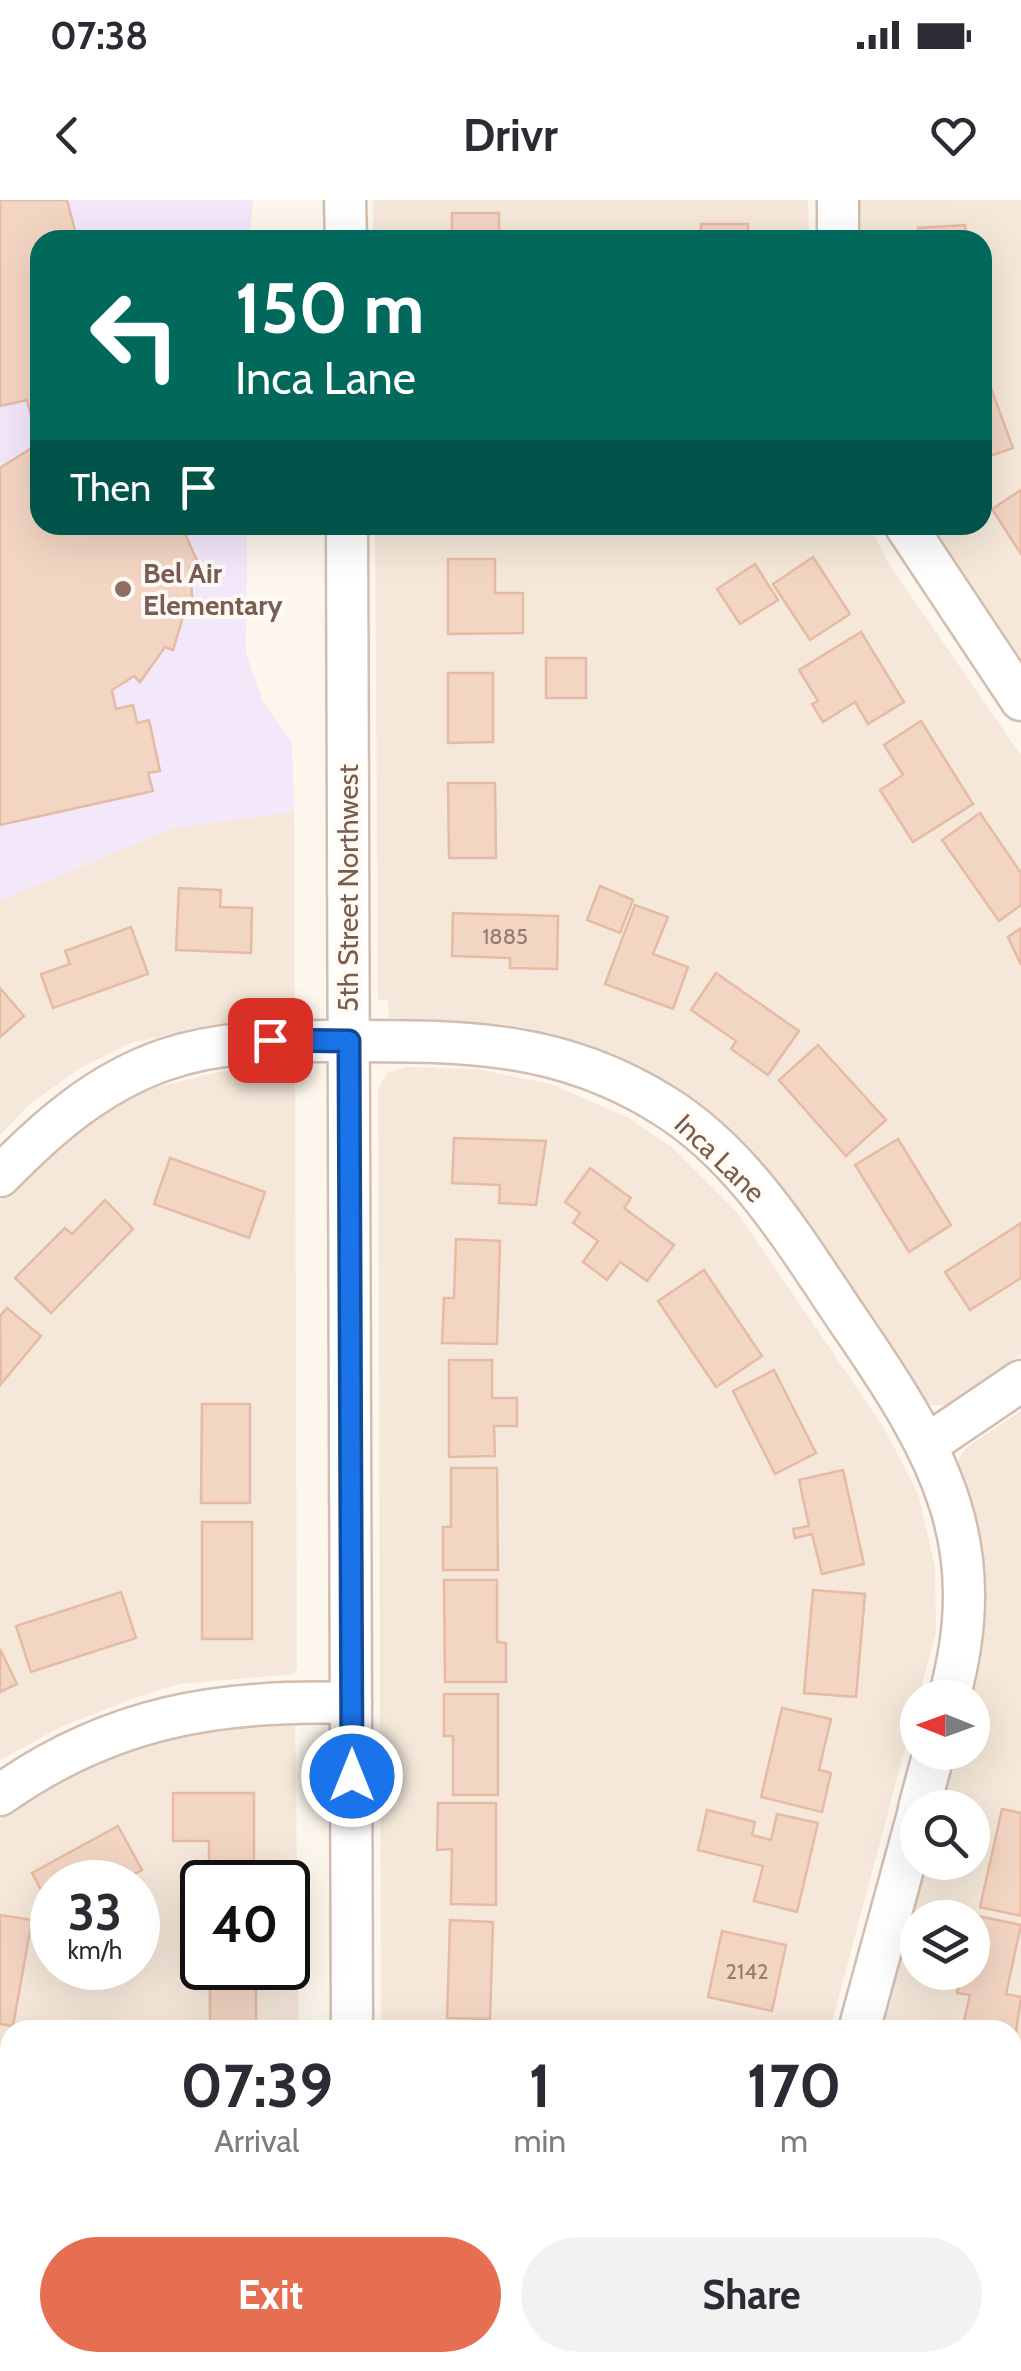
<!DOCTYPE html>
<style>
body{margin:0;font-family:Cabin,sans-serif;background:#f2f2f3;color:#2b2b33;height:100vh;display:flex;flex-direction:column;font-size:38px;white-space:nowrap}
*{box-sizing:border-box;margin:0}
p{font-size:32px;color:#7c7c81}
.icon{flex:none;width:55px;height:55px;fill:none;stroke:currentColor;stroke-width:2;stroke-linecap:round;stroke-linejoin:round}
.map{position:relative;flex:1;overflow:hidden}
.sheet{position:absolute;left:0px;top:1820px;width:1022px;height:352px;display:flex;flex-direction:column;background:#fff;border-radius:30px 30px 0 0;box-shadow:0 10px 40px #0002}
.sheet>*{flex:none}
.guide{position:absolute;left:30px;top:30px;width:962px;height:305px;border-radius:30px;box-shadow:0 10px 40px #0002;background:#00695c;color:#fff;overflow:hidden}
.needle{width:65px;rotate:271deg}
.tools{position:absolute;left:900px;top:1480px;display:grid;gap:20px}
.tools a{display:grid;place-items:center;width:90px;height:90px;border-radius:50%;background:#fff;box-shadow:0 10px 40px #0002;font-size:50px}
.speed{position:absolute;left:30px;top:1660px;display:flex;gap:20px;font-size:50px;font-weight:700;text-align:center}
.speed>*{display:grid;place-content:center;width:130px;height:130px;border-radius:50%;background:#fff;box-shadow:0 10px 40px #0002;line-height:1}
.speed small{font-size:25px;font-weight:400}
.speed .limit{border:5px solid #111;border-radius:15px;background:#fff;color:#111}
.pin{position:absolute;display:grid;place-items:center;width:85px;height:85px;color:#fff;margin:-42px;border-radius:20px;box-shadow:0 5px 15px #0006}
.me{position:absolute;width:110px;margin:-55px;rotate:0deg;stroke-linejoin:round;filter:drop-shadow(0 0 8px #0008)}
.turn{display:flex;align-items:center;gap:35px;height:210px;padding:0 40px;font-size:45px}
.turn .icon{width:130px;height:130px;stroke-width:2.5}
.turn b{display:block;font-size:70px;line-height:85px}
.then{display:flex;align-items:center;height:95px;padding:0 40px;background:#0003;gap:20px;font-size:38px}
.eta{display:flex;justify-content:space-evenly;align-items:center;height:170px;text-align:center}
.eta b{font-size:60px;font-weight:800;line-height:70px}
.primary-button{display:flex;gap:20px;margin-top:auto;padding:20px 40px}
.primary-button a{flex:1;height:115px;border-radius:60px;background:#e76f51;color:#fff;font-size:40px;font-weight:800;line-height:115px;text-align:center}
.primary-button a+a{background:#f2f2f3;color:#2b2b33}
.status{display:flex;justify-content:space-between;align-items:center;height:70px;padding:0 50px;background:#fff;direction:ltr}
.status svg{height:28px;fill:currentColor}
header{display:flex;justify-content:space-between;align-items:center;height:130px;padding:0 40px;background:#fff;font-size:45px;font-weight:800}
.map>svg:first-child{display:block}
</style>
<div class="status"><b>07:38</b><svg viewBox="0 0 49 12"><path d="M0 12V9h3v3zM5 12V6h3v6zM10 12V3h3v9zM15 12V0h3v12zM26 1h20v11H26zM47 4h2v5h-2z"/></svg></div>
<header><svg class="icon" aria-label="back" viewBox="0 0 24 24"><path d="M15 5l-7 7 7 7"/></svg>Drivr<svg class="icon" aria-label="heart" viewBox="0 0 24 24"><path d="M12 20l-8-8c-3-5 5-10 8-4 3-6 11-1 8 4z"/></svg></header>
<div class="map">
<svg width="1021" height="2171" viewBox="0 0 1021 2171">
<rect width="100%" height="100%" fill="#fdf6ec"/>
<g fill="#f5e8da" fill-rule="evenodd">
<path d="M373 0H808L809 40H373Z"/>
<path d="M857 0H1021V469L925 325H982V40H857Z"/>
<path d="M375 325H869L889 364 1021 555V1154L945 1205H930L641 870 554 834 511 825 389 818 388 800H378Z"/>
<path d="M294 611 295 820 230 822 131 843 79 869 30 904 0 935V700L174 628Z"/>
<path d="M405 867 477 869 551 884 629 918 673 948 737 1012 884 1228 918 1293 935 1367 936 1432 830 1830H381L378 889 387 873Z"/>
<path d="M251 869 293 870 295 880 297 1468 294 1474 180 1484 134 1498 63 1526 0 1560V1002L46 954 104 911 153 888 218 872Z"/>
<path d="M1021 1211V2171H788L790 2162H1012V1830H879L925 1663 972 1662V1608L940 1607 955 1553 972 1552 970 1497 983 1446V1392L976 1326 957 1261 967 1247ZM918 1718H972V1772H918Z"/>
<path d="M295 1523 299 1830H10V2162H301V2171H0V1620L54 1584 133 1549 224 1528ZM52 1682H138V1768H52ZM202 1682H288V1768H202Z"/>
<path d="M382 2163H740L738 2171H382Z"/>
</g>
<path fill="#f3e8fa" d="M0 0H253L249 40H40V325H247L246 453 263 502 292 542 294 611 174 628 0 700Z"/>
<g fill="#f3d5c3" stroke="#e6bba3" stroke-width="2.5">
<path d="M0 0H67L77 38 40 40V325H181L198 363 190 367 193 409 185 410 173 450 165 447 140 482 134 476 112 490 116 509 133 505 137 523 149 520 160 571 148 573 153 591 0 625V268L38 244 27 200 0 206Z"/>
<rect x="452" y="13" width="47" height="27"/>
<rect x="701" y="24" width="47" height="16"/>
<path d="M965 25 966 40H919L918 28Z"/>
<path d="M982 164 1013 248 982 259Z"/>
<path d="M1021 290V354L992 309Z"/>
<path d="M813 357 850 414 810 440 773 384Z"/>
<path d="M448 359H495V393H523V433L448 434Z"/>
<path d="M755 364 778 400 740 424 717 389Z"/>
<path d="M861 432 904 502 868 524 855 502 823 522 812 504 818 501 799 470Z"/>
<rect x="546" y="458" width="40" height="40"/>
<path d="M448 473H493V542L448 543Z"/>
<path d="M921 521 973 604 913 642 880 590 903 575 884 545Z"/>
<path d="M448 583H495L496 658H449Z"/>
<path d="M980 613 1021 673V705L999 721 942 640Z"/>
<path d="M600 686 633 700 620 733 587 720Z"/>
<path d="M179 688 221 690 220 707 252 708 251 753 176 750Z"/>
<path d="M635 705 668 717 653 754 688 767 673 809 605 784Z"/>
<path d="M453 713 558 716 557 769 510 768V758L452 756Z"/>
<path d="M131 727 148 774 53 808 41 774 70 764 65 751Z"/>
<path d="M1021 728V765L1008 737Z"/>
<path d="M716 773 799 831 768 875 731 849 736 841 691 810Z"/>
<path d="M0 788 24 816 0 837Z"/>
<path d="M818 845 886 920 846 956 779 880Z"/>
<path d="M454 938 546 941 536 1005 499 1003 500 985 452 983Z"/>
<path d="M898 939 951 1025 909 1052 855 965Z"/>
<path d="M170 958 265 992 249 1038 154 1004Z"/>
<path d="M590 968 631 998 624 1008 674 1045 647 1081 620 1062 607 1080 583 1062 598 1041 573 1023 580 1013 565 1002Z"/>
<path d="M105 1000 133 1029 51 1113 15 1078 65 1028 72 1034Z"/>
<path d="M1021 1023V1078L970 1110 945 1072Z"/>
<path d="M456 1039 500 1041 497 1144 442 1143 444 1098H454Z"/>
<path d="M704 1070 762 1156 716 1187 658 1101Z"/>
<path d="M7 1108 41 1136 1 1184 0 1116Z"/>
<path d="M449 1160H492V1198H517V1226H494L495 1256 449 1257Z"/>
<path d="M774 1170 816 1253 775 1274 733 1191Z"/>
<path d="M202 1204H250V1303H201Z"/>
<path d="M451 1268H497L498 1370H443V1327H451Z"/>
<path d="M843 1270 864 1364 822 1374 812 1334 795 1338 793 1329 809 1326 799 1280Z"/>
<rect x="202" y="1322" width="50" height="117"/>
<path d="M444 1380H497V1442L506 1443V1482H445Z"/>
<path d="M813 1390 865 1394 856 1497 804 1493Z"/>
<path d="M121 1392 136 1438 31 1472 16 1426Z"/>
<path d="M0 1449 17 1484 0 1492Z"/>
<path d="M444 1494H498V1595H453V1536H444Z"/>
<path d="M782 1508 831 1519 819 1570 831 1573 822 1612 761 1597Z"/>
<path d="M173 1593H254V1682H209V1641H173Z"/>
<path d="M438 1603H496V1705L451 1704 452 1649 437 1650Z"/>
<path d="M1002 1609 1021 1613V1716L980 1707Z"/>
<path d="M707 1610 755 1622 752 1635 771 1640 777 1614 818 1623 797 1712 754 1701 763 1666 698 1650Z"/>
<path d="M118 1626 142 1670 118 1682H52V1710L32 1673Z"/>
<path d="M0 1715 32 1720 13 1826 0 1824Z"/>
<path d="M973 1715 1021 1725 1006 1794 1021 1797 1016 1832 964 1821 970 1795 957 1793 961 1772H972Z"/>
<path d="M450 1720 493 1722 490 1819 447 1818Z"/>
<path d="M722 1731 786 1745 772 1811 708 1797Z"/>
<rect x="210" y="1768" width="46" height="62"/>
<rect x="437" y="1828" width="52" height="2"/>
<path d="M0 1861 10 1865 7 1950 0 1948Z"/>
<rect x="438" y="2162" width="58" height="9"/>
<path d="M630 2162H679L678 2171H628Z"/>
<path d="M854 2162H899L898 2171H853Z"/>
</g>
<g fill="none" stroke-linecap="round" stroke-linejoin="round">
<g stroke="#d1beb0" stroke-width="45">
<g id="minor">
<path d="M345 0 346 40"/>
<path d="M838 0V40"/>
<path d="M347 325 352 1830"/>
<path d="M905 325 1021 500"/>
<path d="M0 976C48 927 98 883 164 860 225 839 288 841 351 841 467 841 561 841 663 905 749 958 801 1052 857 1133 940 1255 991 1345 949 1498"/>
<path d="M928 1244 1021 1181"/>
<path d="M0 1595C110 1517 219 1499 351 1503"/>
<path d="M919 1608 934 1552"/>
<path d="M859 1830 918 1614"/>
<path d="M354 2162V2171"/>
<path d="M767 2171 769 2162"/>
</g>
</g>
<use href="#minor" stroke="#fff" stroke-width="40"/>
</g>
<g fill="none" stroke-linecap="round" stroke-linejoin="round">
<g stroke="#114b97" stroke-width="25">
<path id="route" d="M270 840 349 841 352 1576"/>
</g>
<use href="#route" stroke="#1a73e8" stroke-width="18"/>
</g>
<circle fill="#8d6e63" stroke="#fffaf3" stroke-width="4" cx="123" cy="389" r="10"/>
<g text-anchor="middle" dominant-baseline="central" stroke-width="8" stroke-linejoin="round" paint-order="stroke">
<g font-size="22" fill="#987a6a">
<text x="505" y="736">1885</text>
<text x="747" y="1771">2142</text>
</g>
<g font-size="28" font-weight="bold" fill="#785e54" stroke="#fffaf3" text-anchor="start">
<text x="143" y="373">Bel Air<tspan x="143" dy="32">Elementary</tspan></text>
</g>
<g font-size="28" fill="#7a5c4d" stroke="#fffaf3">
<text transform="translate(348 688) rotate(-90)">5th Street Northwest</text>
<text transform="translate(720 958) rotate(44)">Inca Lane</text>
</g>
</g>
</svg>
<div class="tools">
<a><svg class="needle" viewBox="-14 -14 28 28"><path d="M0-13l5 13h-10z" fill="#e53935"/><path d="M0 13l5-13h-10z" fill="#7c7c81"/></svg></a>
<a><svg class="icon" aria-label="search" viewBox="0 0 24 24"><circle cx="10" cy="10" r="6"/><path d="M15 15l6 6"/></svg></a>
<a><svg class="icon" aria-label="layers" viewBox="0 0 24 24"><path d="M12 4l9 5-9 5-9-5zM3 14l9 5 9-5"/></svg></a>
</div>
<div class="speed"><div>33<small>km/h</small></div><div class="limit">40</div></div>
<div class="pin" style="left:270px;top:840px;background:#d93025"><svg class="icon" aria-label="arrive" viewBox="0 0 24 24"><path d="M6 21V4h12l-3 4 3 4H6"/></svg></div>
<svg class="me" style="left:352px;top:1576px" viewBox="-20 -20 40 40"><circle r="17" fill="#1a73e8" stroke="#fff" stroke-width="3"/><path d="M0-11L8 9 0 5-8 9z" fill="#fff"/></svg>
<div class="guide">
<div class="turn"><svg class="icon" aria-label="left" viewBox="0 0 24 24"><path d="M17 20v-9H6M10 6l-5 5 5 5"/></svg><div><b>150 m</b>Inca Lane</div></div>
<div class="then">Then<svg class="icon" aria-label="arrive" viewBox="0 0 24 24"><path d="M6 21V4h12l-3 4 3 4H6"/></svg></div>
</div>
<section class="sheet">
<div class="eta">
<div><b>07:39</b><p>Arrival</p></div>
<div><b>1</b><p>min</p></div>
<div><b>170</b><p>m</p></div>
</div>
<div class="primary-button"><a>Exit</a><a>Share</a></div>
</section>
</div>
